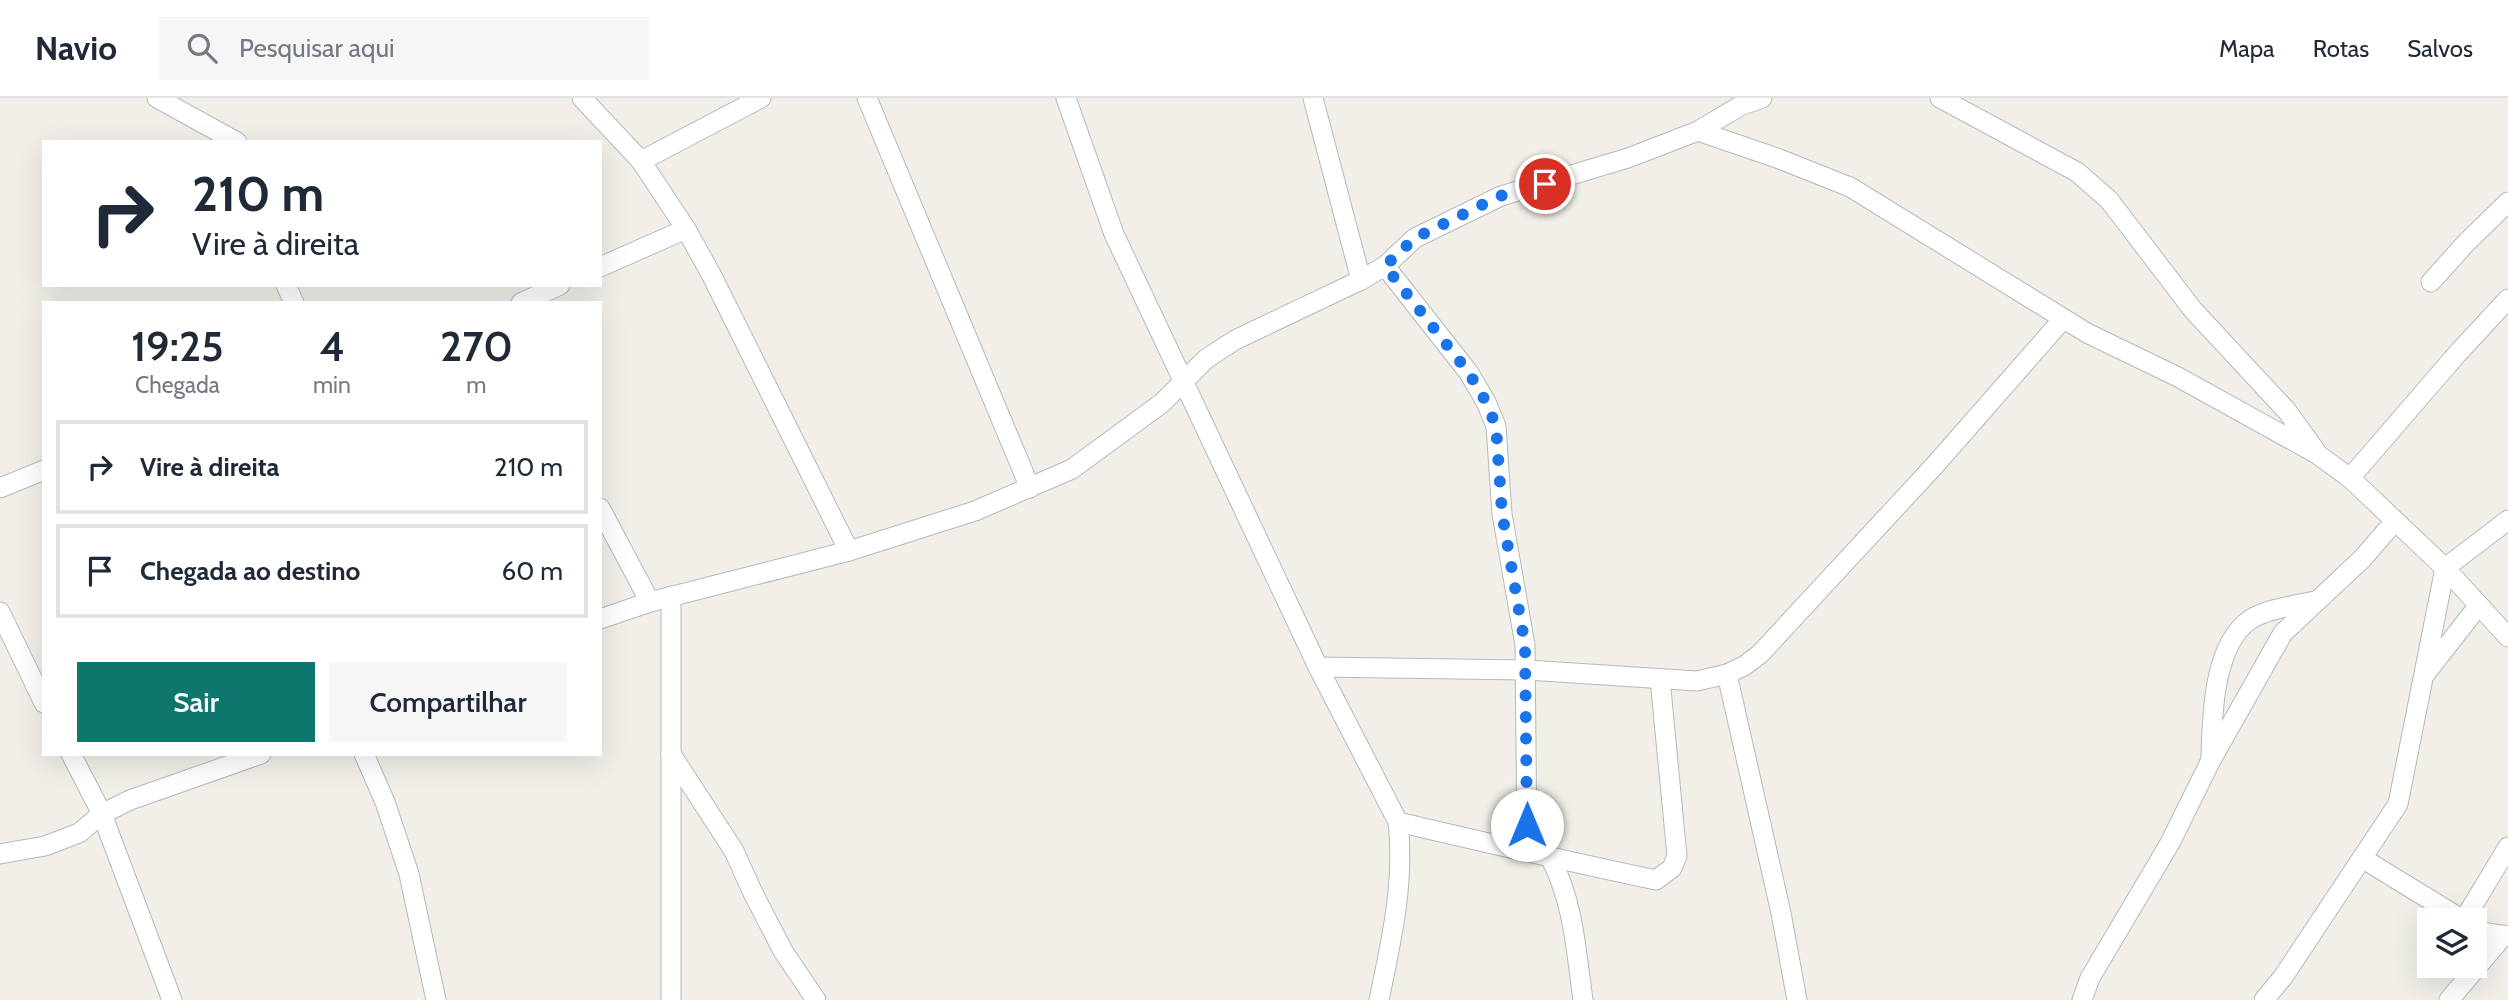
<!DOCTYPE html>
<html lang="pt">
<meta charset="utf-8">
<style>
body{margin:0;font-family:Cabin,sans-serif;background:#f6f6f7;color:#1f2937;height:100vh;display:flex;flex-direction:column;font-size:26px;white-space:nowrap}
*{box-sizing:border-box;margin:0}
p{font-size:23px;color:#747a83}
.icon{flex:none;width:38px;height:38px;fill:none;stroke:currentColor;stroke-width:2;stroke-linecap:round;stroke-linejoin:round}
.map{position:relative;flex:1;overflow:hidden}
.panel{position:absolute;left:42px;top:203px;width:560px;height:455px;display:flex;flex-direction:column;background:#fff;border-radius:0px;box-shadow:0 7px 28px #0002}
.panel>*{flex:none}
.top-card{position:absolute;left:42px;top:42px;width:560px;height:147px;border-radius:0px;box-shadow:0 7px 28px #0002;background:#fff;color:#1f2937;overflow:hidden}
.buttons{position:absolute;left:2417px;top:810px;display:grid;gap:14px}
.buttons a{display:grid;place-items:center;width:70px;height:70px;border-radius:0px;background:#fff;box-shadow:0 7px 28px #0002;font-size:35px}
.pin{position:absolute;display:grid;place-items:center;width:60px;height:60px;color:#fff;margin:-30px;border:4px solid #fff;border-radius:50%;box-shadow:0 2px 7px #0007}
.me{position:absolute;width:77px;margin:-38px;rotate:0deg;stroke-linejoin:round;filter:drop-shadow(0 0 5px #0008)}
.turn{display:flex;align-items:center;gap:24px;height:147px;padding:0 35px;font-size:32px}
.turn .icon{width:91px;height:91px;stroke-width:2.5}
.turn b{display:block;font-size:49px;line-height:60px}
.eta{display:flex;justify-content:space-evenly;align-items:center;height:119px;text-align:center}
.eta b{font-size:42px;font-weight:600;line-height:49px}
.primary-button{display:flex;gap:14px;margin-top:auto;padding:14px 35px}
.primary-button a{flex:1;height:80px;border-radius:0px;background:#0f766e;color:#fff;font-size:28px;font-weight:600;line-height:80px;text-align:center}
.primary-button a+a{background:#f6f6f7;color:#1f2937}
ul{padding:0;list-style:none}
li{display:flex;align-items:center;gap:21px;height:94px;margin:0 14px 10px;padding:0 21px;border:4px solid #e0e1e3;border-radius:0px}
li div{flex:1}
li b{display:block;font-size:26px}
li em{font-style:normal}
header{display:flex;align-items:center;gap:42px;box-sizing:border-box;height:98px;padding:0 35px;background:#fff;border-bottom:2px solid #e0e1e3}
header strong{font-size:33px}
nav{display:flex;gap:38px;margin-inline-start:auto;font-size:24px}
.search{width:490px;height:63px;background:#f6f6f7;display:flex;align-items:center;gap:18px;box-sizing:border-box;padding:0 24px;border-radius:0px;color:#747a83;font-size:26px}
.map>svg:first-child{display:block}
</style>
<header>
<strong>Navio</strong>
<div class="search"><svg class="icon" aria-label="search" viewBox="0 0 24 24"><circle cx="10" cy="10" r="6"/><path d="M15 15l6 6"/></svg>Pesquisar aqui</div>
<nav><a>Mapa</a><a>Rotas</a><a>Salvos</a></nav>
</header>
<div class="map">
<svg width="2508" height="902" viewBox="0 0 2508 902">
<rect width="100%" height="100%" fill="#f1efe8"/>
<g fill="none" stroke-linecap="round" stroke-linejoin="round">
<g stroke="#b5b8bc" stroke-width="21">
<g id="minor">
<path d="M157 0 237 44"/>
<path d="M582 0 641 63 686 131 712 178 849 453"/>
<path d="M867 0 1030 390"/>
<path d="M1066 0 1114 136 1318 569 1398 724C1405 785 1391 844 1379 902"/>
<path d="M1313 0 1361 182"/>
<path d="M1940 0 2077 74 2109 102 2193 212 2287 313 2315 352"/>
<path d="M1698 33 1777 60 1850 89 2087 235 2178 279 2317 356 2350 380 2445 470 2508 539"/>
<path d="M641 63 761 0"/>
<path d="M1385 168 1469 275 1486 304 1496 328 1502 416 1525 547 1527 753"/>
<path d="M600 169 686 131"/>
<path d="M2431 184 2465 146 2508 104"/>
<path d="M286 187 294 205"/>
<path d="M521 205 560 187"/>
<path d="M2350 380 2457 256 2508 201"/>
<path d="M0 390 44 372"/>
<path d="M600 410 650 504"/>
<path d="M671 498V902"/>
<path d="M0 514 44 605"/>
<path d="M600 521 650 504 849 453 975 413 1072 371 1162 305 1206 261 1235 242 1361 182 1385 168 1415 140 1501 98 1628 60 1698 33 1740 8 1762 0"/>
<path d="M1318 569 1527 572 1697 583 1727 576 1744 568 1760 556 1935 367 2063 221"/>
<path d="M2426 575 2479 507"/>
<path d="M1727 576 1781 815 1797 902"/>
<path d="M71 656 102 716 172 902"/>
<path d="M364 656 385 704 409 776 436 902"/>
<path d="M671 656 734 753 753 795 783 853 816 902"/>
<path d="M2211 659C2212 619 2213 546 2251 521 2266 511 2297 507 2315 503"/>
<path d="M1398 724C1484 744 1569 764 1656 782L1672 770 1677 758 1660 581"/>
<path d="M0 756 45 748 79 735 102 716 130 702 261 656"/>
<path d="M2362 760 2463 822"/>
<path d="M1551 761C1574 806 1576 853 1583 902"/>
<path d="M2464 822 2508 749"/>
<path d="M2474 829 2482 834 2508 838"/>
<path d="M2082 902 2090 880 2170 745 2211 662 2283 535 2362 461 2395 423"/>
<path d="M2264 902 2283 879 2398 706 2445 470 2508 422"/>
<path d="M2449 902 2504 837"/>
</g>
</g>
<use href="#minor" stroke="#fff" stroke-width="19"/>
</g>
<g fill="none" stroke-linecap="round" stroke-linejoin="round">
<path stroke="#1a73e8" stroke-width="12" stroke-dasharray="0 21.6" d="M1527 727 1525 547 1502 415 1496 328 1486 304 1469 275 1385 168 1415 140 1500 98 1545 86"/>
</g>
</svg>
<div class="buttons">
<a><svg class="icon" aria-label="layers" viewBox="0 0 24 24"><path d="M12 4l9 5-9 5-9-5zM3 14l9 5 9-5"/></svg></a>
</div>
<div class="pin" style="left:1545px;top:86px;background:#d93025"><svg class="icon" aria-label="arrive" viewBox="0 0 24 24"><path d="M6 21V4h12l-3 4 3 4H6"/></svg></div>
<svg class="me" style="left:1527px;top:727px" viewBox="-20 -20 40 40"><circle r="19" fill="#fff"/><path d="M0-13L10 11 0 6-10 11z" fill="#1a73e8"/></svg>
<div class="top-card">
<div class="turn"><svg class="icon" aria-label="right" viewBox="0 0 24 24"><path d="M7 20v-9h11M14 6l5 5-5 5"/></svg><div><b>210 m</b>Vire à direita</div></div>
</div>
<section class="panel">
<div class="eta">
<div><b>19:25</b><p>Chegada</p></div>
<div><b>4</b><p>min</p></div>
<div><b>270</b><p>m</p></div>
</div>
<ul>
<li><svg class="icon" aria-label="right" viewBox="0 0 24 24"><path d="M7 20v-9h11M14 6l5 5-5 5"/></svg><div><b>Vire à direita</b></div><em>210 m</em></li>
<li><svg class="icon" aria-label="arrive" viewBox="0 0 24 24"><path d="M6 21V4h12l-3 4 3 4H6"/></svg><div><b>Chegada ao destino</b></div><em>60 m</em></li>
</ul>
<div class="primary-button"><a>Sair</a><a>Compartilhar</a></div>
</section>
</div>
